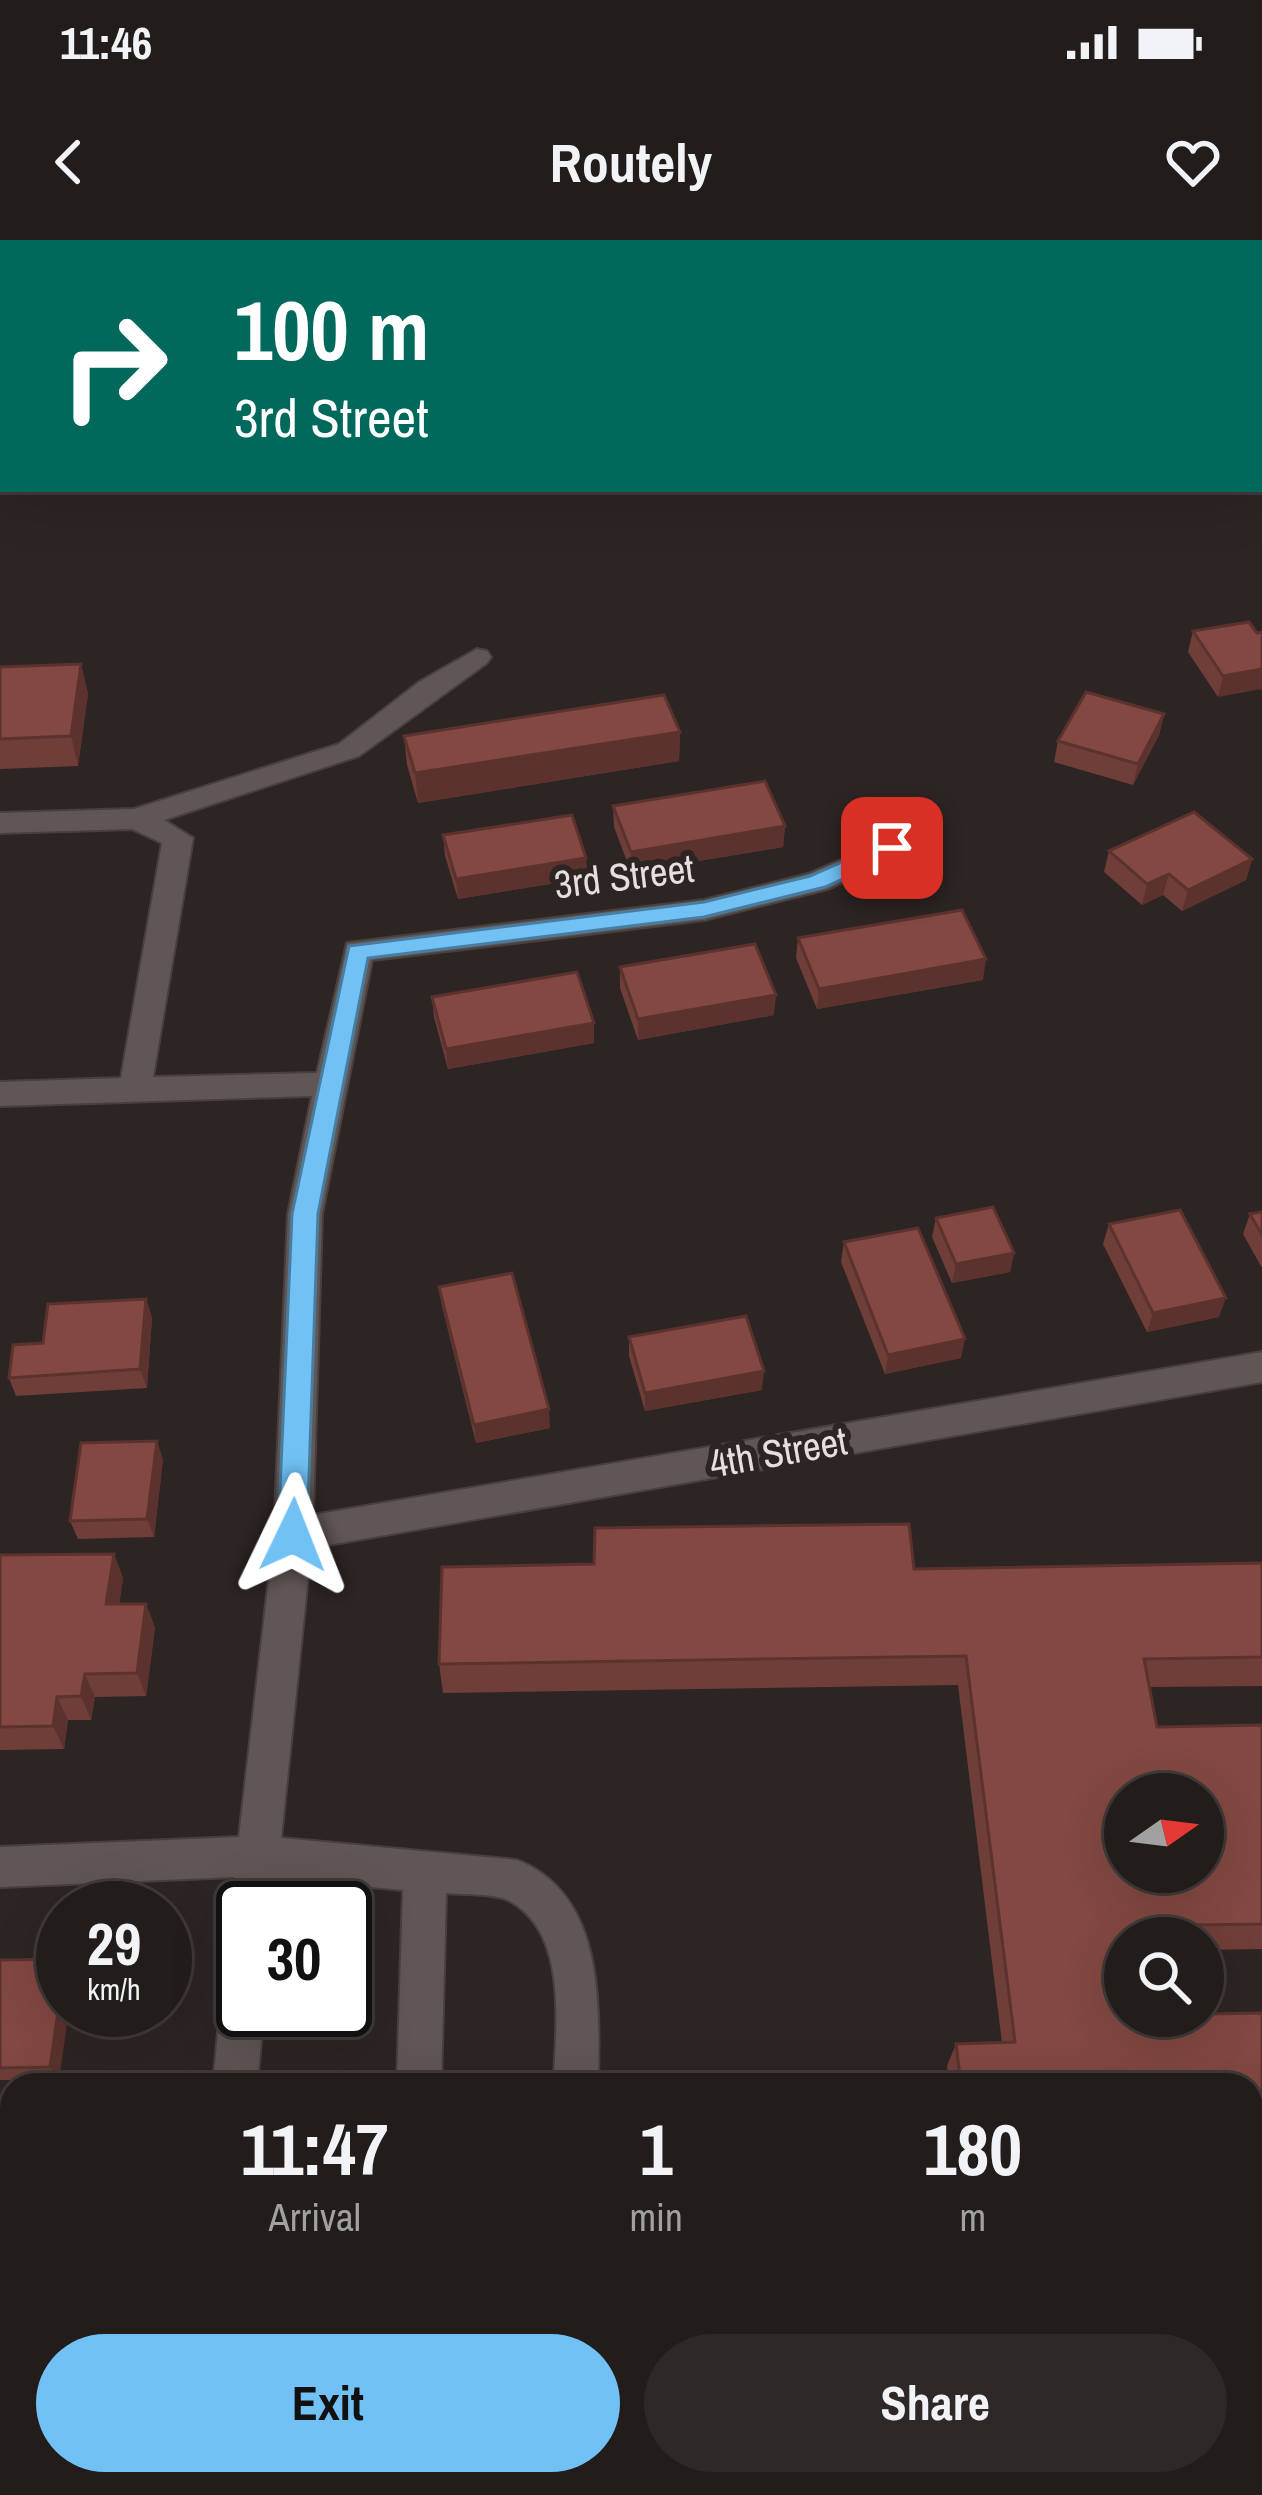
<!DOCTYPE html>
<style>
body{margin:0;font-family:"Archivo Narrow",sans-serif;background:#2e2927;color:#f1f3f6;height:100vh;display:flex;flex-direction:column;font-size:45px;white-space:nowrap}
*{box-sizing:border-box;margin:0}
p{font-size:39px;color:#a2a1a2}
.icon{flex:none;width:66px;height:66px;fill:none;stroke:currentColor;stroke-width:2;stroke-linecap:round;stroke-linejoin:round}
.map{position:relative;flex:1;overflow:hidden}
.side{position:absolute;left:0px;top:1833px;width:1263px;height:423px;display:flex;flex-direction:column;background:#221c1a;border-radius:36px 36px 0 0;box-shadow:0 12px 48px #0002,0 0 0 3px #3f3a39}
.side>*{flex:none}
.top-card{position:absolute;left:0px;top:0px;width:1263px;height:252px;box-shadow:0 12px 48px #0002,0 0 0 3px #3f3a39;background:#00695c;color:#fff;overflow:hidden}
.needle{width:78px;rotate:76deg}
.controls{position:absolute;left:1104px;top:1533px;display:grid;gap:24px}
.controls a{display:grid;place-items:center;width:120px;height:120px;border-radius:50%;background:#221c1a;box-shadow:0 12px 48px #0002,0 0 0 3px #3f3a39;font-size:60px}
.speed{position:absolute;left:36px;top:1641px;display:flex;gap:24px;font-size:60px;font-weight:700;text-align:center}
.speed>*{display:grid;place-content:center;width:156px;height:156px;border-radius:50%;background:#221c1a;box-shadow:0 12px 48px #0002,0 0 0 3px #3f3a39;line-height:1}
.speed small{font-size:30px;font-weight:400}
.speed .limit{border:6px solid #111;border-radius:18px;background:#fff;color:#111}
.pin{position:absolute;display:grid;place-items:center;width:102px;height:102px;color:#fff;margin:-51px;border-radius:24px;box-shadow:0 6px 18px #0006}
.me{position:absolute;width:132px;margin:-66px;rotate:2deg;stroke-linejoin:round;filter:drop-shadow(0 0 9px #0008)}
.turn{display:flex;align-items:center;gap:42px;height:252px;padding:0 36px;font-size:54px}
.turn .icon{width:156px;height:156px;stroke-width:2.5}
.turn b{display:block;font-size:84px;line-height:102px}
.eta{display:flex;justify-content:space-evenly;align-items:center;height:204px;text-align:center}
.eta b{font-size:72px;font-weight:800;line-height:84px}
.primary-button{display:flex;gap:24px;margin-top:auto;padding:24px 36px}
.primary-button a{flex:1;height:138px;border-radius:72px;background:#71c1f5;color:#111;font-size:48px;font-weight:800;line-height:138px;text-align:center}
.primary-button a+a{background:#2e2927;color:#f1f3f6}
.status{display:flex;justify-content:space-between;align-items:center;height:84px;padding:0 60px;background:#221c1a;direction:ltr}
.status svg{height:33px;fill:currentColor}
header{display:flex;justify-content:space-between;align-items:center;height:156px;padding:0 36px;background:#221c1a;font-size:54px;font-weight:800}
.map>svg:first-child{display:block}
</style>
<div class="status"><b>11:46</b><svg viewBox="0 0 49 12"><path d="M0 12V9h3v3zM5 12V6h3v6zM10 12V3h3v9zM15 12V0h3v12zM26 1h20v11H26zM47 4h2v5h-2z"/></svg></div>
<header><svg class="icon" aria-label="back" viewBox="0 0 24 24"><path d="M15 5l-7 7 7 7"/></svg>Routely<svg class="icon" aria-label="heart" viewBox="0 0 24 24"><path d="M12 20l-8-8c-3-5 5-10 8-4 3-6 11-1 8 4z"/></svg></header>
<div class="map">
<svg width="1262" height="2255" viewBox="0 0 1262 2255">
<rect width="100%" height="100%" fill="#2d2523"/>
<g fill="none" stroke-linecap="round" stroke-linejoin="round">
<g stroke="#47403f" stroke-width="4">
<g id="minor">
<path d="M1262 0V14L1260 15V3H1253Z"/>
<rect x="0" y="19" width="3" height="14"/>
<path d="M3 159V184H0V160Z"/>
<path d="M477 409 487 411 491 417 487 423 359 516 164 580 193 598 153 837 317 833 347 703 704 660 808 634 892 598 907 608 902 615 828 649 704 680 372 720 322 974 313 1275 1262 1112V1142L311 1308 281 1598 517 1620C606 1655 599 1767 598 1845H554C555 1789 570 1695 510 1661 495 1653 464 1655 446 1653L441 1845H397L403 1650 276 1638 273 1668H243V1685L231 1668 234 1637 0 1647V1607L239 1597 274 1295 288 974 312 856 0 866V842L121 838 162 603 132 589 0 593V573L134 569 339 504 419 442Z"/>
<path d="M243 1738V1770H264L257 1845H213L221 1760 228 1745Z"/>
<path d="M1262 2201V2251L1251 2254 1232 2244H1251V2204Z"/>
<path d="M171 2244H221L219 2255H169Z"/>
<rect x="382" y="2244" width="50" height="11"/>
<rect x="550" y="2244" width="50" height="11"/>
<path d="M1105 2244H1203L1198 2255H1100Z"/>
</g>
</g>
<use href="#minor" fill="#605654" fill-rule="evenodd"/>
</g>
<g fill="#703e38">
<path d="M1262 30V169L1260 166V31Z"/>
<path d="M1193 391 1257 393 1218 457 1188 412Z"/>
<path d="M81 424 88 454 78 526 0 529V427Z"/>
<path d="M1164 474 1159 495 1133 545 1054 522 1058 501Z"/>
<path d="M680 492 679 521 418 563 407 525 404 496Z"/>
<path d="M613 566 785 586 783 607 631 632 614 587Z"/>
<path d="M443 595 586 618 587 638 458 659 445 616Z"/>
<path d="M1109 611 1252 619 1246 640 1182 671 1163 655 1142 665 1104 632Z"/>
<path d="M798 698 983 740 817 769 796 718Z"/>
<path d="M620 727 774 775 638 800 620 748Z"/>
<path d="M432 757 594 783V803L448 829 434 777Z"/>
<path d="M1262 972V1028L1243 994 1250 974Z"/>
<path d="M936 978 1014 1013 1010 1032 952 1043 932 997Z"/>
<path d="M1109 984 1219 1077 1147 1092 1103 1004Z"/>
<path d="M844 1002 961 1118 885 1134 841 1022Z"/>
<path d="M439 1047 550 1188 476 1203 442 1066Z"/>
<path d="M146 1059 152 1078 147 1148 16 1156 9 1138 43 1103Z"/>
<path d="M629 1097 762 1150 645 1171 629 1116Z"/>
<path d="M163 1219 154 1297 78 1299 70 1281Z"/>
<path d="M114 1314 123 1338 119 1364H146L155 1388 146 1456 95 1457 91 1480H68L64 1509 0 1510V1315Z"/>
<path d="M1262 1323V1446L1149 1447 1157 1487 1262 1485V1709L1203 1710V1698H1125L1209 1774 1262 1773V1910H1251V1845H949L947 1826 956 1804 1002 1803 958 1445 443 1453 439 1424 914 1329Z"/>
<path d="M0 1720 59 1840H0Z"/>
<path d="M12 1893V2019H0V1894Z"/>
</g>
<g fill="#5b322e">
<path d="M81 424 88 454 78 526 71 496Z"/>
<path d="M1262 429V449L1218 457 1223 436Z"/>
<path d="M1164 474 1159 495 1133 545 1138 524Z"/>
<path d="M680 492 679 521 418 563 415 533Z"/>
<path d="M785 586 783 607 631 632V612Z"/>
<path d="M586 618 587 638 458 659 456 639Z"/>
<path d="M1252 619 1246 640 1182 671 1188 650Z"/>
<path d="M1169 634 1163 655 1142 665 1147 644Z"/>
<path d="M986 719 983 740 817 769 819 749Z"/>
<path d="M776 755 774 775 638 800V779Z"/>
<path d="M594 783V803L448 829 446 809Z"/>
<path d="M1014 1013 1010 1032 952 1043 956 1024Z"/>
<path d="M1226 1058 1219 1077 1147 1092 1153 1073Z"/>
<path d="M146 1059 152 1078 147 1148 140 1129Z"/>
<path d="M965 1099 961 1118 885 1134 888 1115Z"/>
<path d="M764 1131 762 1150 645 1171V1153Z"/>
<path d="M549 1169 550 1188 476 1203 474 1185Z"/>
<path d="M157 1201 163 1219 154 1297 147 1279Z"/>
<path d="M114 1314 123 1338 116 1388 106 1364Z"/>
<path d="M146 1364 155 1388 146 1456 137 1433Z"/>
<path d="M85 1434 95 1457 91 1480 81 1456Z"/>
<path d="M57 1457 68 1480 64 1509 53 1486Z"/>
<path d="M63 1736V1770H69L59 1840 50 1827Z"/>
<path d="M12 2108V2174L0 2242V2175Z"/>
</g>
<g fill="#824841" stroke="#5b322e" stroke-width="3" fill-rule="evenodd">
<path d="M1262 30V121L1260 119V31Z"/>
<path d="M1249 382 1257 393 1262 392V429L1223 436 1193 391Z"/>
<path d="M81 424 71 496 0 499V427Z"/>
<path d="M1086 452 1164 474 1138 524 1058 501Z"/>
<path d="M664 455 680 492 415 533 404 496Z"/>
<path d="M765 541 785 586 631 612 613 566Z"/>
<path d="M1194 572 1252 619 1188 650 1169 634 1147 644 1109 611Z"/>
<path d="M572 575 586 618 456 639 443 595Z"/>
<path d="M962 670 986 719 819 749 798 698Z"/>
<path d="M755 704 776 755 638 779 620 727Z"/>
<path d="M577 732 594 783 446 809 432 757Z"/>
<path d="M993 967 1014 1013 956 1024 936 978Z"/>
<path d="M1180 970 1226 1058 1153 1073 1109 984Z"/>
<path d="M1262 972V995L1250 974Z"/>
<path d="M918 988 965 1099 888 1115 844 1002Z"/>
<path d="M512 1033 549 1169 474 1185 439 1047Z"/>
<path d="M146 1059 140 1129 9 1138 13 1105 43 1103 48 1064Z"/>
<path d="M746 1076 764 1131 645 1153 629 1097Z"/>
<path d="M157 1201 147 1279 70 1281 81 1203Z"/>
<path d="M909 1284 914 1329 1262 1323V1417L1144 1419 1157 1487 1262 1485V1684L1193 1685 1196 1698H1125V1776H1203V1739L1209 1774 1262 1773V1890H1251V1845H961L956 1804 1015 1802 966 1416 439 1424 442 1327 594 1324 595 1288ZM1125 1554H1203V1632H1125Z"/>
<path d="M114 1314 106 1364H146L137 1433 85 1434 81 1456 57 1457 53 1486 0 1487V1315Z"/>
<path d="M63 1719V1736L50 1827 0 1828V1720Z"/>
<path d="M12 1893V2004H0V1894Z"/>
<path d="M0 2093H12V2108L0 2175Z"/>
</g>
<path fill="#71c1f5" stroke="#497d9f" stroke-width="3" d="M892 600 903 608 900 613 825 647 704 677 368 718 318 974 307 1295 303 1304 293 1308 283 1304 278 1295 292 974 349 706 704 662 810 636Z"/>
<g text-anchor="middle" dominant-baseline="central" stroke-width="12" stroke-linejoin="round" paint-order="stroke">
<g font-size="39" fill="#e5dfde" stroke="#2d2523">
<text transform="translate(624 636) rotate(-7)">3rd Street</text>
<text transform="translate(778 1212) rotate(-10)">4th Street</text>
</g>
</g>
</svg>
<div class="controls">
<a><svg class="needle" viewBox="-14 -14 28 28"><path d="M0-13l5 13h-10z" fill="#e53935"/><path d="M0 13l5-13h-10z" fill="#a2a1a2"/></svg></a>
<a><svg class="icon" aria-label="search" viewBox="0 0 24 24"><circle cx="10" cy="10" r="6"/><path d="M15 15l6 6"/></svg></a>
</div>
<div class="speed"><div>29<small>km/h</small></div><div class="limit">30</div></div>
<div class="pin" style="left:892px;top:608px;background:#d93025"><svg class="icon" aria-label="arrive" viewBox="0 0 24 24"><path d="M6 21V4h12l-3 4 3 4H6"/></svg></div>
<svg class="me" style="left:293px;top:1295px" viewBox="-20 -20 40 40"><path d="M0-17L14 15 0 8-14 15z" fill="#71c1f5" stroke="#fff" stroke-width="4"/></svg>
<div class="top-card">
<div class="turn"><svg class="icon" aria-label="right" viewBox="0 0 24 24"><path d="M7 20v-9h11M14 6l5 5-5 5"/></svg><div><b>100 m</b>3rd Street</div></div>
</div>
<section class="side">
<div class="eta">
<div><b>11:47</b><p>Arrival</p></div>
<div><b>1</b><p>min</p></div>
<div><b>180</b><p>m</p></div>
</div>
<div class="primary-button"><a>Exit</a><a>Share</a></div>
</section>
</div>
